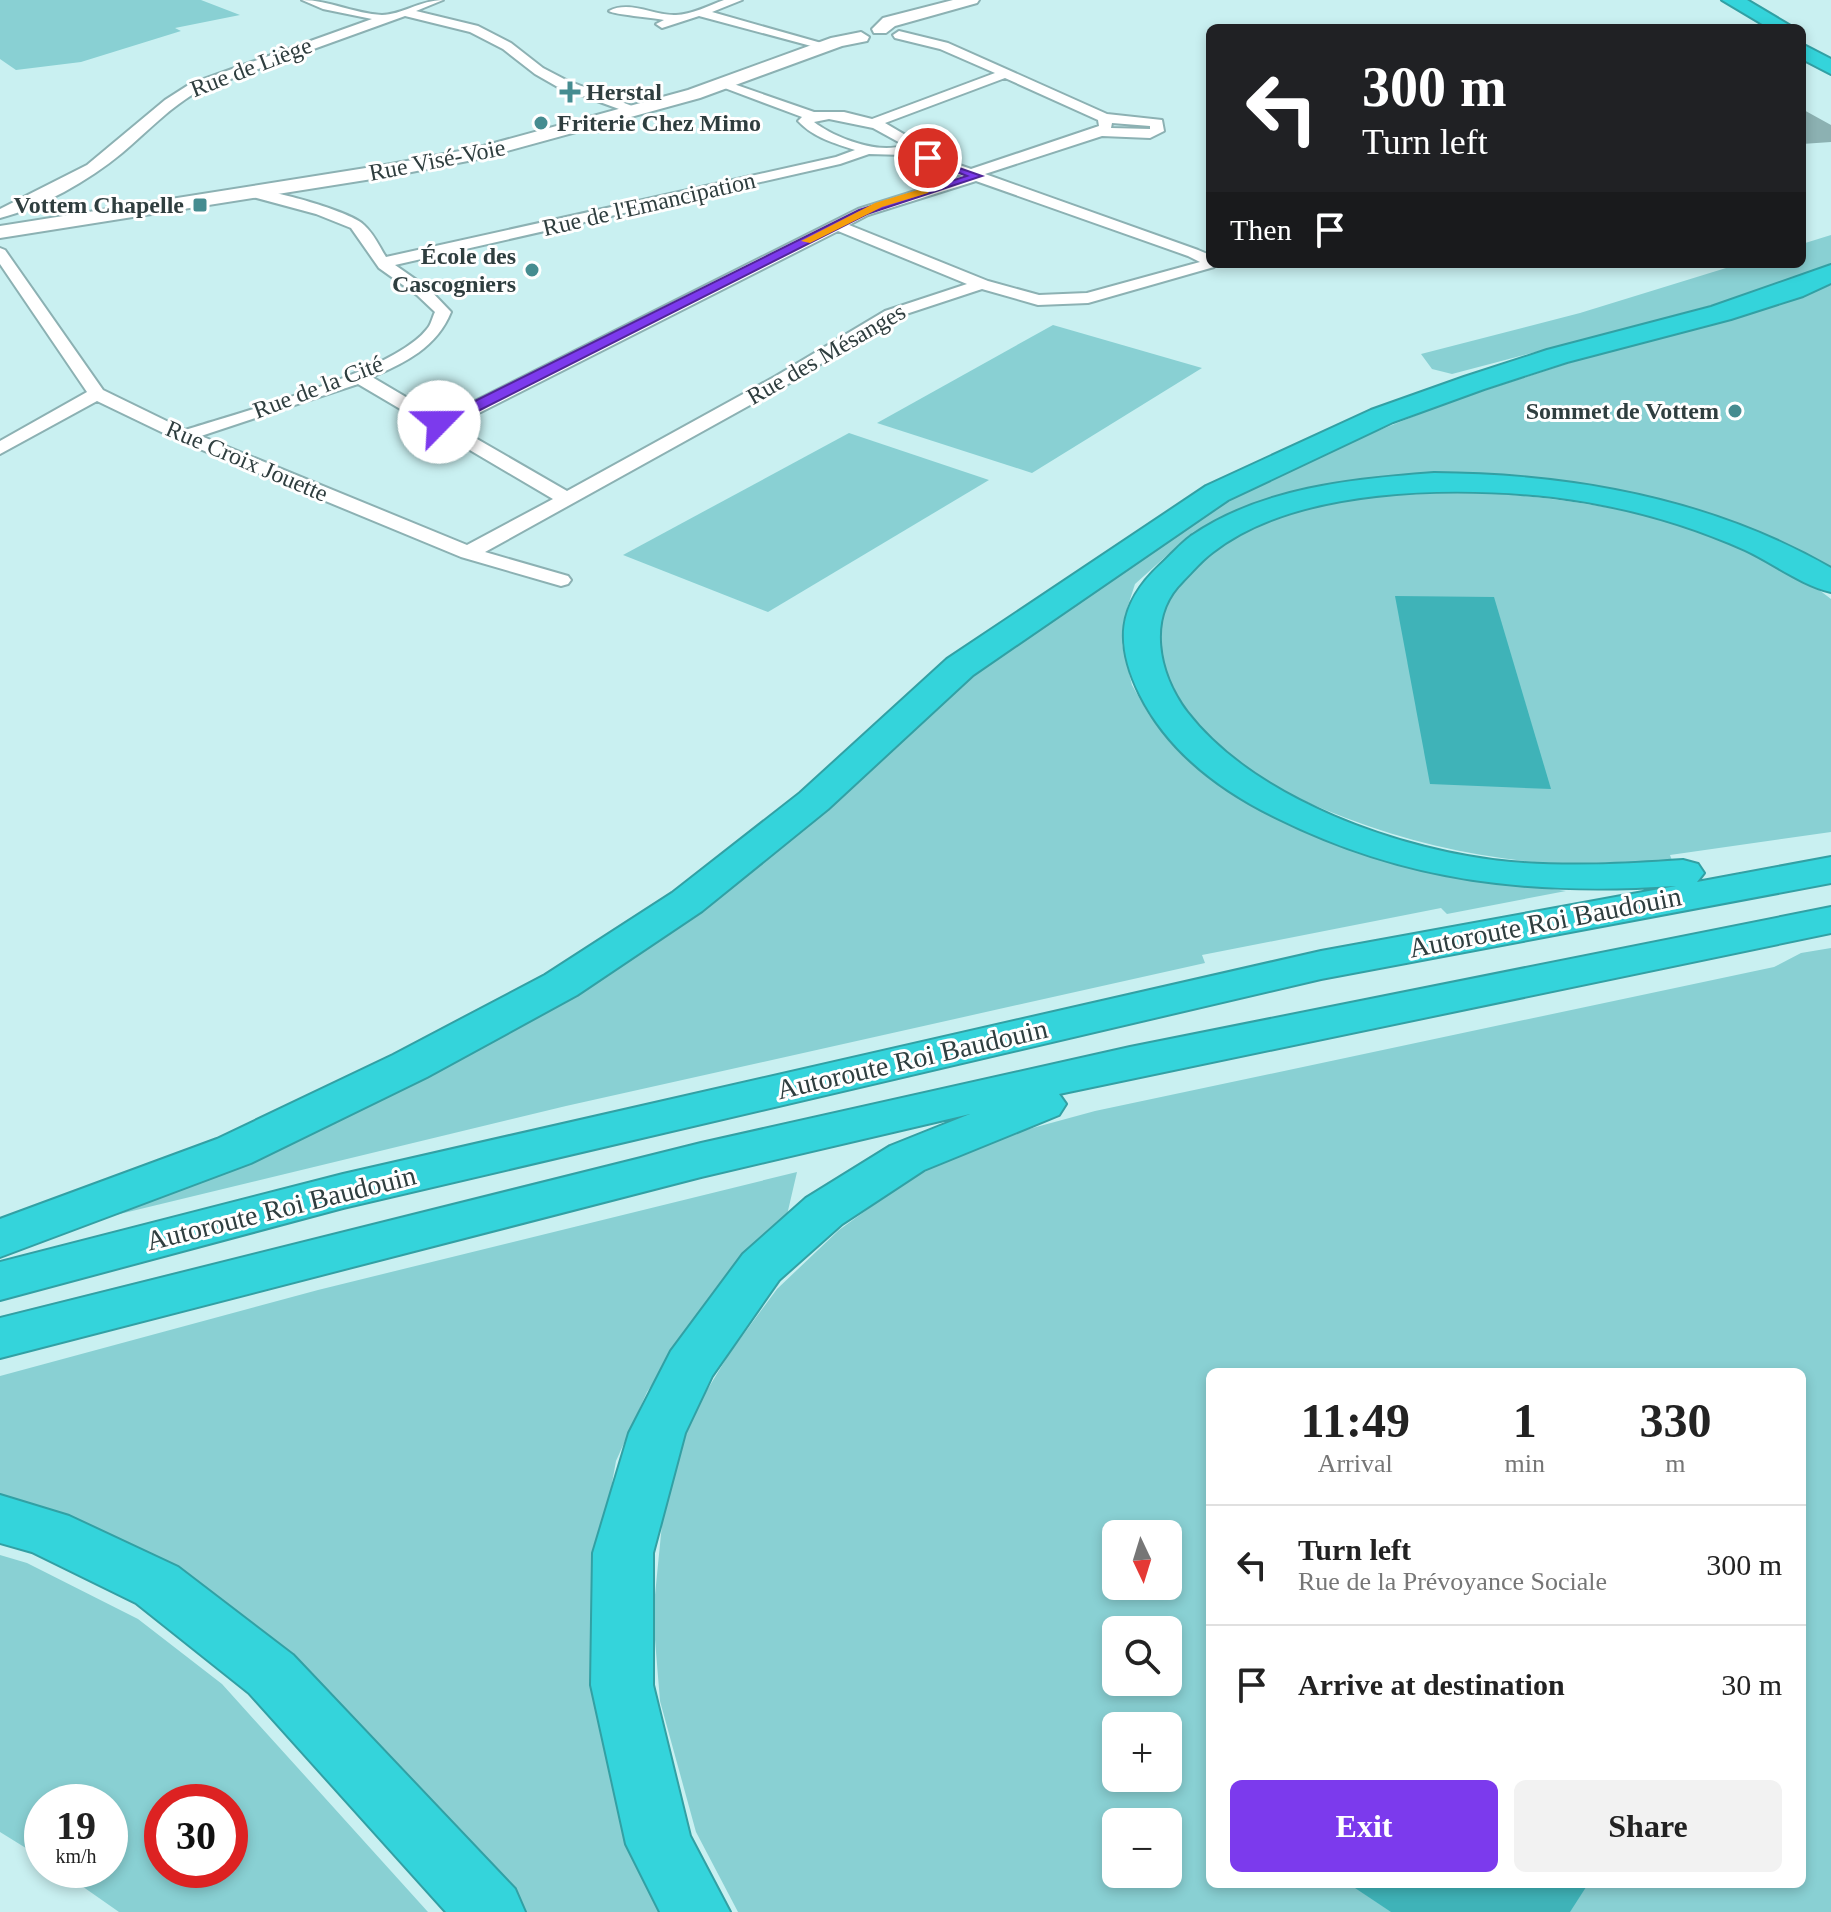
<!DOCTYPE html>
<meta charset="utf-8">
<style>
body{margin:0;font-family:Georgia,serif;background:#f2f2f2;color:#222;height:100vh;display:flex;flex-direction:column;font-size:30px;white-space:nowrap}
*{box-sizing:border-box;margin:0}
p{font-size:26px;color:#767676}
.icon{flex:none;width:44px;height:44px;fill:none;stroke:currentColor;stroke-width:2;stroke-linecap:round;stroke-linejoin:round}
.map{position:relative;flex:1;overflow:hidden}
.panel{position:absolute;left:1206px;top:1368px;width:600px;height:520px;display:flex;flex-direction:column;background:#fff;border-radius:12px;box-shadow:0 4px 12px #0003}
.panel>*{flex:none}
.hud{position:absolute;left:1206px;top:24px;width:600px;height:244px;border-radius:12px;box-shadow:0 4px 12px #0003;background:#202124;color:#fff;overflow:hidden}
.needle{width:52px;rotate:176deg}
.fabs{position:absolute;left:1102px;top:1520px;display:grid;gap:16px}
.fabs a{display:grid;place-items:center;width:80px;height:80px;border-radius:12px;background:#fff;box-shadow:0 4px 12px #0003;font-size:40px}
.speed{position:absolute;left:24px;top:1784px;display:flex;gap:16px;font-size:40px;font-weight:700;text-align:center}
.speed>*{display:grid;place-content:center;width:104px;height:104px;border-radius:50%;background:#fff;box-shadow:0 4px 12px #0003;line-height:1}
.speed small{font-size:20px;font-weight:400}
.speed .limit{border:12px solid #d22;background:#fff;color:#111}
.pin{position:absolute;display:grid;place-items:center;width:68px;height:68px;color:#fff;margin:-34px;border:4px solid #fff;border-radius:50%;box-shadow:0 2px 8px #0007}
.me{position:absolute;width:88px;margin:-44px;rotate:67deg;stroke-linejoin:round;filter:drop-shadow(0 0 6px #0008)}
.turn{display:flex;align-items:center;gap:28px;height:168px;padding:0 24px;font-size:36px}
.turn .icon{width:104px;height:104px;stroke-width:2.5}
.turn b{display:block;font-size:56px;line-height:68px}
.then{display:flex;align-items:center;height:76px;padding:0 24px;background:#0003;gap:16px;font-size:30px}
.eta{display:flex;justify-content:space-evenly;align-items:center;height:136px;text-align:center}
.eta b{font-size:48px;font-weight:700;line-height:56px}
.primary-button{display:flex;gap:16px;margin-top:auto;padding:16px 24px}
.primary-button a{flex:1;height:92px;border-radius:12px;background:#7c3aed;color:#fff;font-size:32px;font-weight:700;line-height:92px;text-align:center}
.primary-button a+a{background:#f2f2f2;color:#222}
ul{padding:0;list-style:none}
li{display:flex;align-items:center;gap:24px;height:120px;padding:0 24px;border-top:2px solid #e0e0e0}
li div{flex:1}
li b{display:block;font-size:30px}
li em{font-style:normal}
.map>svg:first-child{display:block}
</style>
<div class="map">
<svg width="1831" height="1912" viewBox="0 0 1831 1912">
<rect width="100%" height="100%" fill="#c9f0f1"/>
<g fill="#89d0d3" fill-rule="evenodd">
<path d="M0 0H201L240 15 175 28 181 31 81 62 16 70 0 59Z"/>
<path d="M1831 235V263L1794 279 1709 306 1452 374 1432 369 1421 354 1580 313 1739 264H1802V244Z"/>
<path d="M1831 285V570L1524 479 1271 499 1230 513 1193 532 1135 584 1126 612 1122 644 1132 685 1149 715 1189 758 1463 876 1566 891 1447 914 1441 908 1202 955 1205 963 566 1106 66 1227 639 944 967 672 1108 574 1243 493 1338 447 1449 402 1569 363 1766 309Z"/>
<path d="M1053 325 1202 368 1032 473 877 423Z"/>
<path d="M849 433 989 480 768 612 623 555Z"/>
<path d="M1444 491C1570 495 1729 517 1831 599V832L1670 855 1673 863C1561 872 1451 858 1346 818 1317 807 1285 794 1259 776 1143 698 1113 590 1260 525 1317 499 1383 496 1444 491Z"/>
<path d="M1831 948V1912H738L696 1832 660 1701 653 1615 664 1504 689 1420 729 1354 777 1289 839 1230 919 1172 992 1139 1095 1111 1774 967 1801 953ZM1210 1372H1802V1884H1210ZM1116 1534H1168V1586H1116ZM1116 1630H1168V1682H1116ZM1116 1726H1168V1778H1116ZM1116 1822H1168V1874H1116Z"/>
<path d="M797 1172 787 1215 694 1324 647 1392 616 1461 597 1566 661 1912H519L320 1699 0 1502V1376L318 1290Z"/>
<path d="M0 1555 27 1563 138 1619 222 1684 428 1912H119L59 1870H110V1802H42V1858L0 1832ZM230 1802V1870H162V1802Z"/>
</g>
<g fill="#3fb3b8">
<path d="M1395 596 1494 597 1551 789 1430 784Z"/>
<path d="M1349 1884H1588L1570 1912H1391Z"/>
</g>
<path fill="#8cb1b2" d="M1802 109 1831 125V142L1802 144Z"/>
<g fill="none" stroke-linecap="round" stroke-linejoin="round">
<g stroke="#8cb1b3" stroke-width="4">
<g id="street">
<path d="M302 0C329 0 355 14 382 15 401 15 421 0 443 0L416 11 478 26 511 43 543 68 566 80 642 110 630 113 556 86 535 74 503 49 470 32 405 16 200 90C170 107 148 131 122 153 88 181 42 207 0 218V209L87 165 165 100 190 84 372 19 323 9Z"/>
<path d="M724 0H742L712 12 832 46 826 50 699 16 662 28 656 24 664 20C651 17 615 15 609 11 630 0 654 16 676 15 691 15 710 5 724 0Z"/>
<path d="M899 31 948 43 1107 114 1162 120 1164 131 1150 138 1102 136 985 174 1198 250 1210 255V264H1216L1214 267 1088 303 1038 305 982 289 897 317 788 384 485 552 568 576 571 580 568 584 561 586 461 557 178 440 97 401 0 454V441L87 392 0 264V248L5 250 103 390 185 430C240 412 394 372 427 329 431 325 432 318 435 312L417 295 379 268 351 228 316 214 249 196V190C266 187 352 212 364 225 374 234 379 246 386 257L836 157 855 150C834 143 814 138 798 121L802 117 714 84 725 81 814 112H844L872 119 995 73 940 49 895 38 893 35ZM1005 78 1098 120 1099 126 971 169 916 150 921 146 919 143 885 123ZM829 119 873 128 904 145C879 155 835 138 814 122ZM1112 123 1150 126V129L1111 128ZM869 154 904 155 963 176 858 209 463 407 438 416 372 377C405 363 437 347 451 312L428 288 395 265 840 164ZM976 181 1188 256 1200 262 1087 293 1039 295 988 281 849 225 868 215ZM838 231 967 284 885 311 776 376 567 491 451 424 475 415ZM358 384 553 499 467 545 201 436Z"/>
</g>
</g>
<g stroke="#8cb1b3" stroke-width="4">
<g id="secondary">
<path d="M953 0H979L977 3 895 26 886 33H874L872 29 883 18Z"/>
<path d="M861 32 869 37 867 41 842 46 700 98 478 159 391 176 0 238V226L391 164 476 148 688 90 831 38Z"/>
</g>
</g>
<g stroke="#32a0a4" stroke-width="4">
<g id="highway">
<path d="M1722 0H1747L1794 28H1769Z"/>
<path d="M1802 44 1831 59V74L1802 59Z"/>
<path d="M1831 265V283L1803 296 1731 319 1567 362 1484 389 1393 422 1228 500 973 675 828 809 702 911 577 995 427 1077 251 1163 0 1257V1219L217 1139 393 1055 545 975 672 893 800 793 947 659 1206 486 1371 410 1464 377 1547 350 1711 307Z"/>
<path d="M1434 473C1572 474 1709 498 1831 568V592C1801 585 1773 563 1745 550 1685 523 1618 505 1553 497 1452 486 1296 487 1213 552 1202 560 1193 571 1183 581 1146 617 1158 673 1187 712 1255 800 1403 852 1511 862 1568 867 1626 864 1683 860L1698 864 1704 873 1697 882 1831 857V883L1321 979 343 1208 0 1300V1262L343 1174 1321 951 1676 886C1532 895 1408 883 1277 818 1221 791 1168 751 1140 695 1115 644 1117 605 1160 565 1170 556 1180 544 1191 536 1261 488 1351 479 1434 473Z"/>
<path d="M1831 907V933L1059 1094 1066 1104 1059 1115 924 1170 842 1224 779 1280 712 1376 685 1433 653 1553V1685L690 1836 730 1912H660L626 1844 591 1685 593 1553 629 1433 671 1351 743 1254 806 1198 890 1146 970 1114 701 1177 0 1358V1318L701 1143 1130 1047Z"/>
<path d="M0 1495 69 1516 178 1567 293 1655 515 1889 525 1912H446L249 1693 136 1603 32 1552 0 1543Z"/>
</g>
</g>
<use href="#street" fill="#fff" fill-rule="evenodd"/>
<use href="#secondary" fill="#fff" fill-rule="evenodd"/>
<use href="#highway" fill="#34d4db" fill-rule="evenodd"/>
</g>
<path fill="#7c3aed" stroke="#51269a" stroke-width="2" d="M925 156 982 176 867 214 474 413 439 426 433 422 859 210 967 176 925 160Z"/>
<path fill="#f59e0b" d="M924 188 929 191 928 193 882 207 810 243 801 241 875 203Z"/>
<g fill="#458c90" stroke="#fff" stroke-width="3">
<path d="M566 80h8v8h8v8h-8v8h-8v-8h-8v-8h8z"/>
<circle cx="541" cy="123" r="8"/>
<rect x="192" y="197" width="16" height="16" rx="4"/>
<circle cx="532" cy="270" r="8"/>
<circle cx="1735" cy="411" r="8"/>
</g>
<g text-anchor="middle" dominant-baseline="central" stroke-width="6" stroke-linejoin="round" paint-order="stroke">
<g font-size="24" fill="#2f3e3f" stroke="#fff">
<text transform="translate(251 67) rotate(-21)">Rue de Liège</text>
<text transform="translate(437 160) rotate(-11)">Rue Visé-Voie</text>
<text transform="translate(649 204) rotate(-13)">Rue de l'Emancipation</text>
<text transform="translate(826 354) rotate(-30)">Rue des Mésanges</text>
<text transform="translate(318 387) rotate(-21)">Rue de la Cité</text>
<text transform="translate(247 461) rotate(23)">Rue Croix Jouette</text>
</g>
<g font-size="24" font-weight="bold" fill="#2f3e3f" stroke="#fff" text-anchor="end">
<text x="586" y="92" text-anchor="start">Herstal</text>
<text x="557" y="123" text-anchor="start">Friterie Chez Mimo</text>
<text x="184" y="205">Vottem Chapelle</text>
<text x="516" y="256">École des<tspan x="516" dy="28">Cascogniers</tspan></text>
<text x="1719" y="411">Sommet de Vottem</text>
</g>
<g font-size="28" fill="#2f3e3f" stroke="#fff">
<text transform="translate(1545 922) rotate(-11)">Autoroute Roi Baudouin</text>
<text transform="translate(912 1059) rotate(-13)">Autoroute Roi Baudouin</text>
<text transform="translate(281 1208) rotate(-14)">Autoroute Roi Baudouin</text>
</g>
</g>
</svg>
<div class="fabs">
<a><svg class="needle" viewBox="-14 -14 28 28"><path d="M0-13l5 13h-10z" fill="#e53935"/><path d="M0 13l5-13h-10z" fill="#767676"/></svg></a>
<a><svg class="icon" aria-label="search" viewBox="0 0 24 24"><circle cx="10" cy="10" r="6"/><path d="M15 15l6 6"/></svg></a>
<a>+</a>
<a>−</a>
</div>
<div class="speed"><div>19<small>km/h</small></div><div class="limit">30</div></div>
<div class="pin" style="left:928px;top:158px;background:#d93025"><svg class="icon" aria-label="arrive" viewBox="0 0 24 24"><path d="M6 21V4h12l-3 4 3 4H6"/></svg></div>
<svg class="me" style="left:439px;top:422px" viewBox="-20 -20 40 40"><circle r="19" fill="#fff"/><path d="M0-13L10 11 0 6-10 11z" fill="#7c3aed"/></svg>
<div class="hud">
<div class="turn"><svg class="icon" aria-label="left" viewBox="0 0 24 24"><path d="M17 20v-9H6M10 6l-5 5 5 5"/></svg><div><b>300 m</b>Turn left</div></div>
<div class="then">Then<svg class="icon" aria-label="arrive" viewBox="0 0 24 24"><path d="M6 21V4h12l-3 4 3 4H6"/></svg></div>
</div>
<section class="panel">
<div class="eta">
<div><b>11:49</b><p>Arrival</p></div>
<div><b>1</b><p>min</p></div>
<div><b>330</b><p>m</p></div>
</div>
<ul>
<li><svg class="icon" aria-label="left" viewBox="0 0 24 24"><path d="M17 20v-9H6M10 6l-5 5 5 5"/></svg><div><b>Turn left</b><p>Rue de la Prévoyance Sociale</p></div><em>300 m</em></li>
<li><svg class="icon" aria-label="arrive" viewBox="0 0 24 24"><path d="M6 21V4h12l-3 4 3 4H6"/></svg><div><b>Arrive at destination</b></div><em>30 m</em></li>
</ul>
<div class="primary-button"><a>Exit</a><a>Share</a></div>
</section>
</div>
